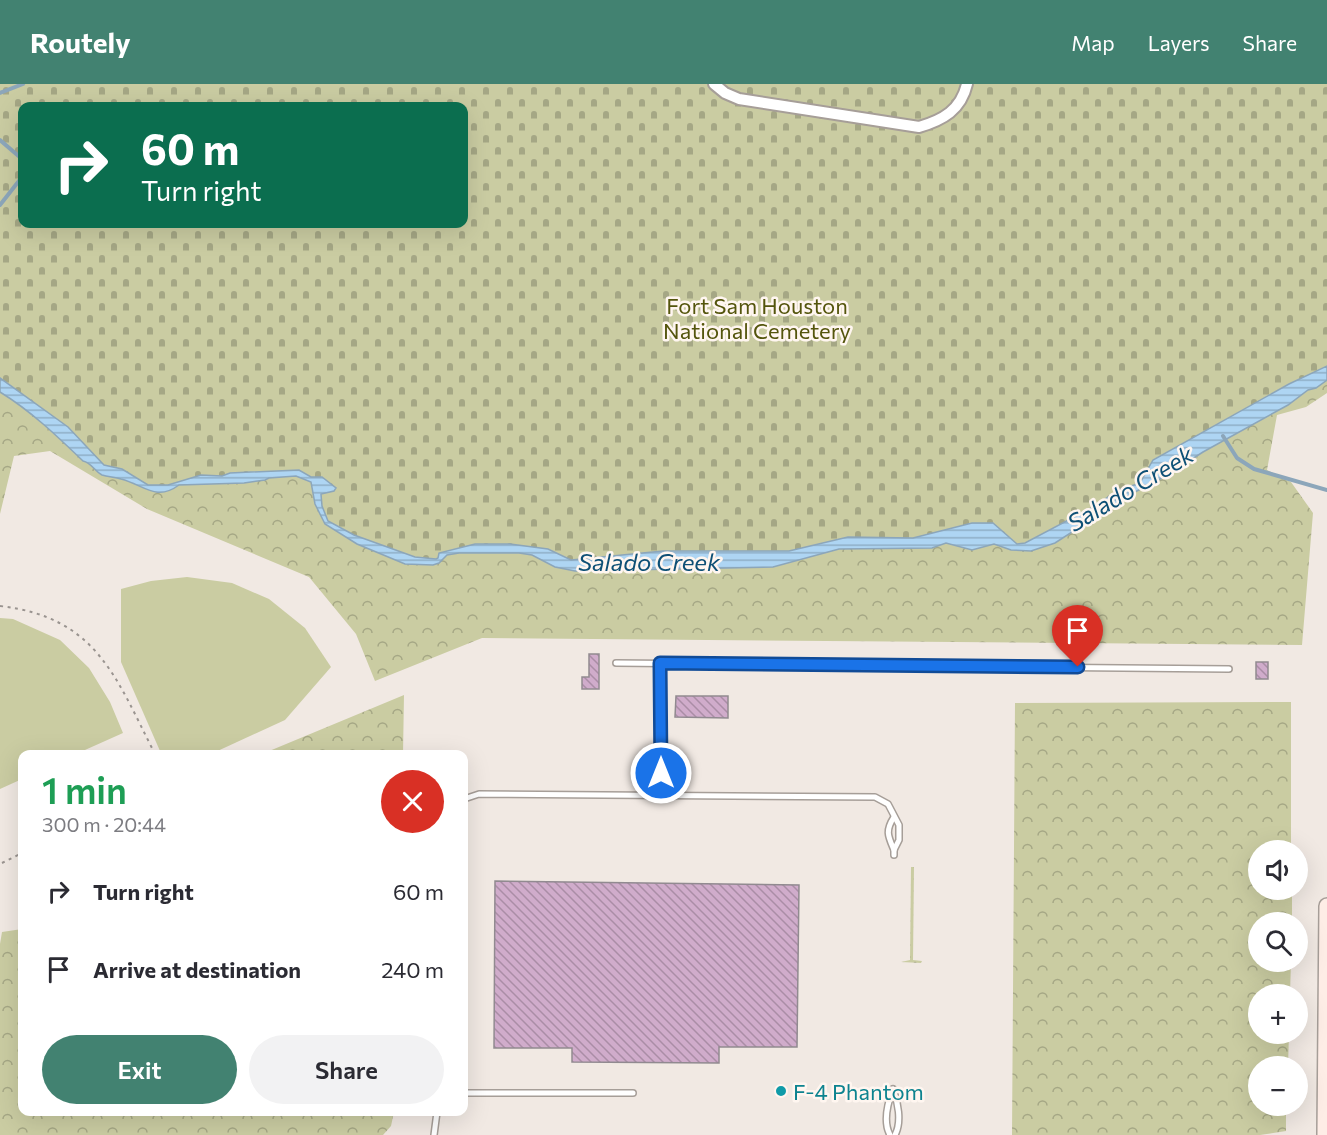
<!DOCTYPE html>
<meta charset="utf-8">
<style>
body{margin:0;font-family:Commissioner,sans-serif;background:#f2f2f3;color:#2b2b33;height:100vh;display:flex;flex-direction:column;font-size:22px;white-space:nowrap}
*{box-sizing:border-box;margin:0}
p{font-size:20px;color:#7c7c81}
.icon{flex:none;width:33px;height:33px;fill:none;stroke:currentColor;stroke-width:2;stroke-linecap:round;stroke-linejoin:round}
.map{position:relative;flex:1;overflow:hidden}
.drawer{position:absolute;left:18px;top:666px;width:450px;height:366px;display:flex;flex-direction:column;background:#fff;border-radius:12px;box-shadow:0 6px 24px #0002}
.drawer>*{flex:none}
.top-card{position:absolute;left:18px;top:18px;width:450px;height:126px;border-radius:12px;box-shadow:0 6px 24px #0002;background:#0b6e4f;color:#fff;overflow:hidden}
.buttons{position:absolute;left:1248px;top:756px;display:grid;gap:12px}
.buttons a{display:grid;place-items:center;width:60px;height:60px;border-radius:50%;background:#fff;box-shadow:0 6px 24px #0002;font-size:30px}
.pin{position:absolute;display:grid;place-items:center;width:51px;height:51px;color:#fff;margin:-62px -26px;border-radius:50% 50% 50% 0;rotate:-45deg;box-shadow:0 0 6px #0007}
.pin .icon{rotate:45deg}
.me{position:absolute;width:66px;margin:-33px;rotate:0deg;stroke-linejoin:round;filter:drop-shadow(0 0 4px #0008)}
.turn{display:flex;align-items:center;gap:21px;height:126px;padding:0 24px;font-size:27px}
.turn .icon{width:78px;height:78px;stroke-width:2.5}
.turn b{display:block;font-size:42px;line-height:51px}
.round{display:grid;place-items:center;flex:none;width:63px;height:63px;border-radius:32px;background:#f2f2f3}
.head{display:flex;align-items:center;justify-content:space-between;height:102px;padding:0 24px}
h1{font-size:36px;font-weight:600;line-height:45px;color:#1e9e55}
.action{display:flex;gap:12px;margin-top:auto;padding:12px 24px}
.action a{flex:1;height:69px;border-radius:36px;background:#428271;color:#fff;font-size:24px;font-weight:600;line-height:69px;text-align:center}
.action a+a{background:#f2f2f3;color:#2b2b33}
ul{padding:0;list-style:none}
li{display:flex;align-items:center;gap:18px;height:78px;padding:0 24px}
li div{flex:1}
li b{display:block;font-size:22px}
li em{font-style:normal}
header{display:flex;align-items:center;gap:36px;box-sizing:border-box;height:84px;padding:0 30px;background:#428271;color:#fff}
header strong{font-size:28px}
nav{display:flex;gap:33px;margin-inline-start:auto;font-size:21px}
.map>svg:first-child{display:block}
</style>
<header>
<strong>Routely</strong>
<nav><a>Map</a><a>Layers</a><a>Share</a></nav>
</header>
<div class="map">
<svg width="1327" height="1051" viewBox="0 0 1327 1051">
<defs>
<pattern id="grass-dots" width="8" height="8" patternUnits="userSpaceOnUse" patternTransform="scale(1.5)"><rect width="8" height="8" fill="#cacca2"/><path d="M2 2h.1M6 6h.1" fill="none" stroke="#a5a785" stroke-width="1.8" stroke-linecap="round"/></pattern>
<pattern id="forest-crowns" width="20" height="18" patternUnits="userSpaceOnUse" patternTransform="scale(1.5)"><rect width="20" height="18" fill="#cacca2"/><path d="M2 6a3 3 0 1 1 6 0M12 15a3 3 0 1 1 6 0" fill="none" stroke="#a5a785"/></pattern>
<pattern id="cemetery-stones" width="16" height="16" patternUnits="userSpaceOnUse" patternTransform="scale(1.5)"><rect width="16" height="16" fill="#cacca2"/><path d="M2 7V4a2 2 0 0 1 4 0v3zM10 15v-3a2 2 0 0 1 4 0v3z" fill="#a5a785"/></pattern>
<pattern id="water-rules" width="6" height="5" patternUnits="userSpaceOnUse" patternTransform="scale(1.5)"><rect width="6" height="5" fill="#aed5f3"/><path d="M0 2.5h6" fill="none" stroke="#8faec6"/></pattern>
<pattern id="building-back-hatch" width="6" height="6" patternUnits="userSpaceOnUse" patternTransform="scale(1.5)"><rect width="6" height="6" fill="#d0accb"/><path d="M-1 5l2 2M0 0l6 6M5-1l2 2" fill="none" stroke="#aa8da6"/></pattern>
</defs>
<rect width="100%" height="100%" fill="#f1e9e3"/>
<path fill="url(#grass-dots)" d="M911 783H914L913 876 922 877 921 879 901 878 910 876Z"/>
<g fill="url(#forest-crowns)" fill-rule="evenodd">
<path d="M0 0H1327V309L1306 323 1277 331 1267 386 1291 398 1313 429 1302 561 482 554 375 597 356 550 309 493 147 425 50 367 14 372 0 430ZM22 22H464V140H22Z"/>
<path d="M404 611 403 670H261H262Z"/>
<path d="M1291 618V766H1258V806H1292V838H1258V878H1291L1290 910H1258V950H1289L1288 982H1258V1022H1286V1047L1260 1051H1012L1015 619Z"/>
<path d="M22 845V1028H394L391 1042 383 1051H0V860L2 848Z"/>
</g>
<path fill="url(#cemetery-stones)" fill-rule="evenodd" d="M0 0H1327V282L1289 300 1149 379 1140 399 1119 406 1093 423 1025 459 1017 460 972 439 913 454 848 453 789 467H663L571 476 548 465 510 460H475L436 475 415 473 354 451 328 437 322 422 321 409 334 407 299 386 230 389 222 392 201 391 168 401H148L122 385 104 381 68 343 0 294ZM22 22H464V140H22Z"/>
<g fill="#cacca2">
<path d="M187 493 232 499 269 515 305 544 331 583 285 636 211 670H169L160 667 121 578V505L151 497Z"/>
<path d="M0 534 13 535 60 556 89 584 110 618 123 649 76 670H22V695L0 705Z"/>
</g>
<path fill="url(#water-rules)" stroke="#8ca6ba" stroke-width="1.5" d="M1327 282V296L1316 304 1308 306 1288 321 1203 368 1164 393 1131 410 1055 459 1031 467 1011 466 994 460 972 466 946 459 932 464 839 465 773 483 575 487 555 483 532 471 519 469H459L447 471 439 479 433 481 405 480 357 460 325 440 315 420 311 398 296 392 269 394 265 396 244 399 179 401C156 418 144 401 121 395 115 393 108 393 102 391 94 387 92 379 83 377 57 352 31 327 0 308V294L68 343 104 381 122 385 148 401H168L201 391 222 392 230 389 299 386 311 393H322L336 404 334 407 321 410 322 422 328 437 354 451 415 473 436 475 438 474 439 469 475 460H510L548 465 571 476 663 467H789L848 453 913 454 972 439H993L1017 460 1025 459 1093 423 1119 406 1140 399 1153 376 1289 300Z"/>
<g fill="none" stroke-linecap="round" stroke-linejoin="round">
<g stroke="#8ca6ba" stroke-width="4">
<path d="M0 9 23 0"/>
<path d="M0 56 22 75"/>
<path d="M0 121 22 93"/>
<path d="M1223 352 1237 374 1254 385 1327 406"/>
</g>
</g>
<g fill="url(#building-back-hatch)" stroke="#918a90" stroke-width="1.5">
<path d="M589 570H599V605H582V593H589Z"/>
<rect x="1256" y="578" width="12" height="17"/>
<path d="M676 612H728V634L675 633Z"/>
<path d="M495 797 799 801 797 963H719V979L572 978V964H494Z"/>
</g>
<g fill="none" stroke-linecap="round" stroke-linejoin="round">
<g stroke="#a69e98" stroke-width="8">
<g id="lane">
<path d="M616 579 1229 585"/>
<path d="M660 579 661 711"/>
<path d="M464 715 479 710 875 713 888 720 899 741V756L894 766V771"/>
<path d="M894 733C885 747 888 752 894 766"/>
<path d="M893 1005C898 1018 902 1038 895 1051"/>
<path d="M464 1009H633"/>
<path d="M434 1051 437 1028"/>
<path d="M890 1051C883 1038 888 1018 893 1005"/>
</g>
</g>
<g stroke="#a69e98" stroke-width="14">
<path id="street" d="M714 0 725 9 739 15 919 43C943 36 961 26 967 0"/>
</g>
<g stroke="#a69e98" stroke-width="18">
<path id="secondary" d="M1325 1051 1327 822"/>
</g>
<g stroke="#9a9490" stroke-width="2" stroke-dasharray="3 4.5" stroke-linecap="butt">
<path d="M0 522C97 533 116 594 155 670"/>
<path d="M2 779 22 769"/>
</g>
<use href="#lane" stroke="#fff" stroke-width="5"/>
<use href="#street" stroke="#fff" stroke-width="10"/>
<use href="#secondary" stroke="#feede6" stroke-width="15"/>
</g>
<g fill="none" stroke-linecap="round" stroke-linejoin="round">
<g stroke="#114b97" stroke-width="15">
<path id="route" d="M661 689 660 579 1078 583"/>
</g>
<use href="#route" stroke="#1a73e8" stroke-width="10"/>
</g>
<circle fill="#0f9aa8" stroke="#fff6f0" stroke-width="2" cx="781" cy="1007" r="6"/>
<g text-anchor="middle" dominant-baseline="central" stroke-width="5" stroke-linejoin="round" paint-order="stroke">
<g font-size="22" fill="#54550c" stroke="#fff6f0">
<text x="757" y="221">Fort Sam Houston<tspan x="757" dy="25">National Cemetery</tspan></text>
</g>
<g font-size="22" fill="#0d838f" stroke="#fff6f0" text-anchor="start">
<text x="793" y="1007">F-4 Phantom</text>
</g>
<g font-size="24" font-style="italic" fill="#0e5076" stroke="#fff6f0">
<text transform="translate(1130 404) rotate(-31)">Salado Creek</text>
<text x="649" y="477">Salado Creek</text>
</g>
</g>
</svg>
<div class="buttons">
<a><svg class="icon" aria-label="sound" viewBox="0 0 24 24"><path d="M4 9h4l5-4v14l-5-4H4zM17 9q2 3 0 6"/></svg></a>
<a><svg class="icon" aria-label="search" viewBox="0 0 24 24"><circle cx="10" cy="10" r="6"/><path d="M15 15l6 6"/></svg></a>
<a>+</a>
<a>−</a>
</div>
<div class="pin" style="left:1078px;top:583px;background:#d93025"><svg class="icon" aria-label="arrive" viewBox="0 0 24 24"><path d="M6 21V4h12l-3 4 3 4H6"/></svg></div>
<svg class="me" style="left:661px;top:689px" viewBox="-20 -20 40 40"><circle r="17" fill="#1a73e8" stroke="#fff" stroke-width="3"/><path d="M0-11L8 9 0 5-8 9z" fill="#fff"/></svg>
<div class="top-card">
<div class="turn"><svg class="icon" aria-label="right" viewBox="0 0 24 24"><path d="M7 20v-9h11M14 6l5 5-5 5"/></svg><div><b>60 m</b>Turn right</div></div>
</div>
<section class="drawer">
<div class="head"><div><h1>1 min</h1><p>300 m · 20:44</p></div><a class="round" style="background:#d93025;color:#fff"><svg class="icon" aria-label="close" viewBox="0 0 24 24"><path d="M6 6l12 12M18 6L6 18"/></svg></a></div>
<ul>
<li><svg class="icon" aria-label="right" viewBox="0 0 24 24"><path d="M7 20v-9h11M14 6l5 5-5 5"/></svg><div><b>Turn right</b></div><em>60 m</em></li>
<li><svg class="icon" aria-label="arrive" viewBox="0 0 24 24"><path d="M6 21V4h12l-3 4 3 4H6"/></svg><div><b>Arrive at destination</b></div><em>240 m</em></li>
</ul>
<div class="action"><a>Exit</a><a>Share</a></div>
</section>
</div>
